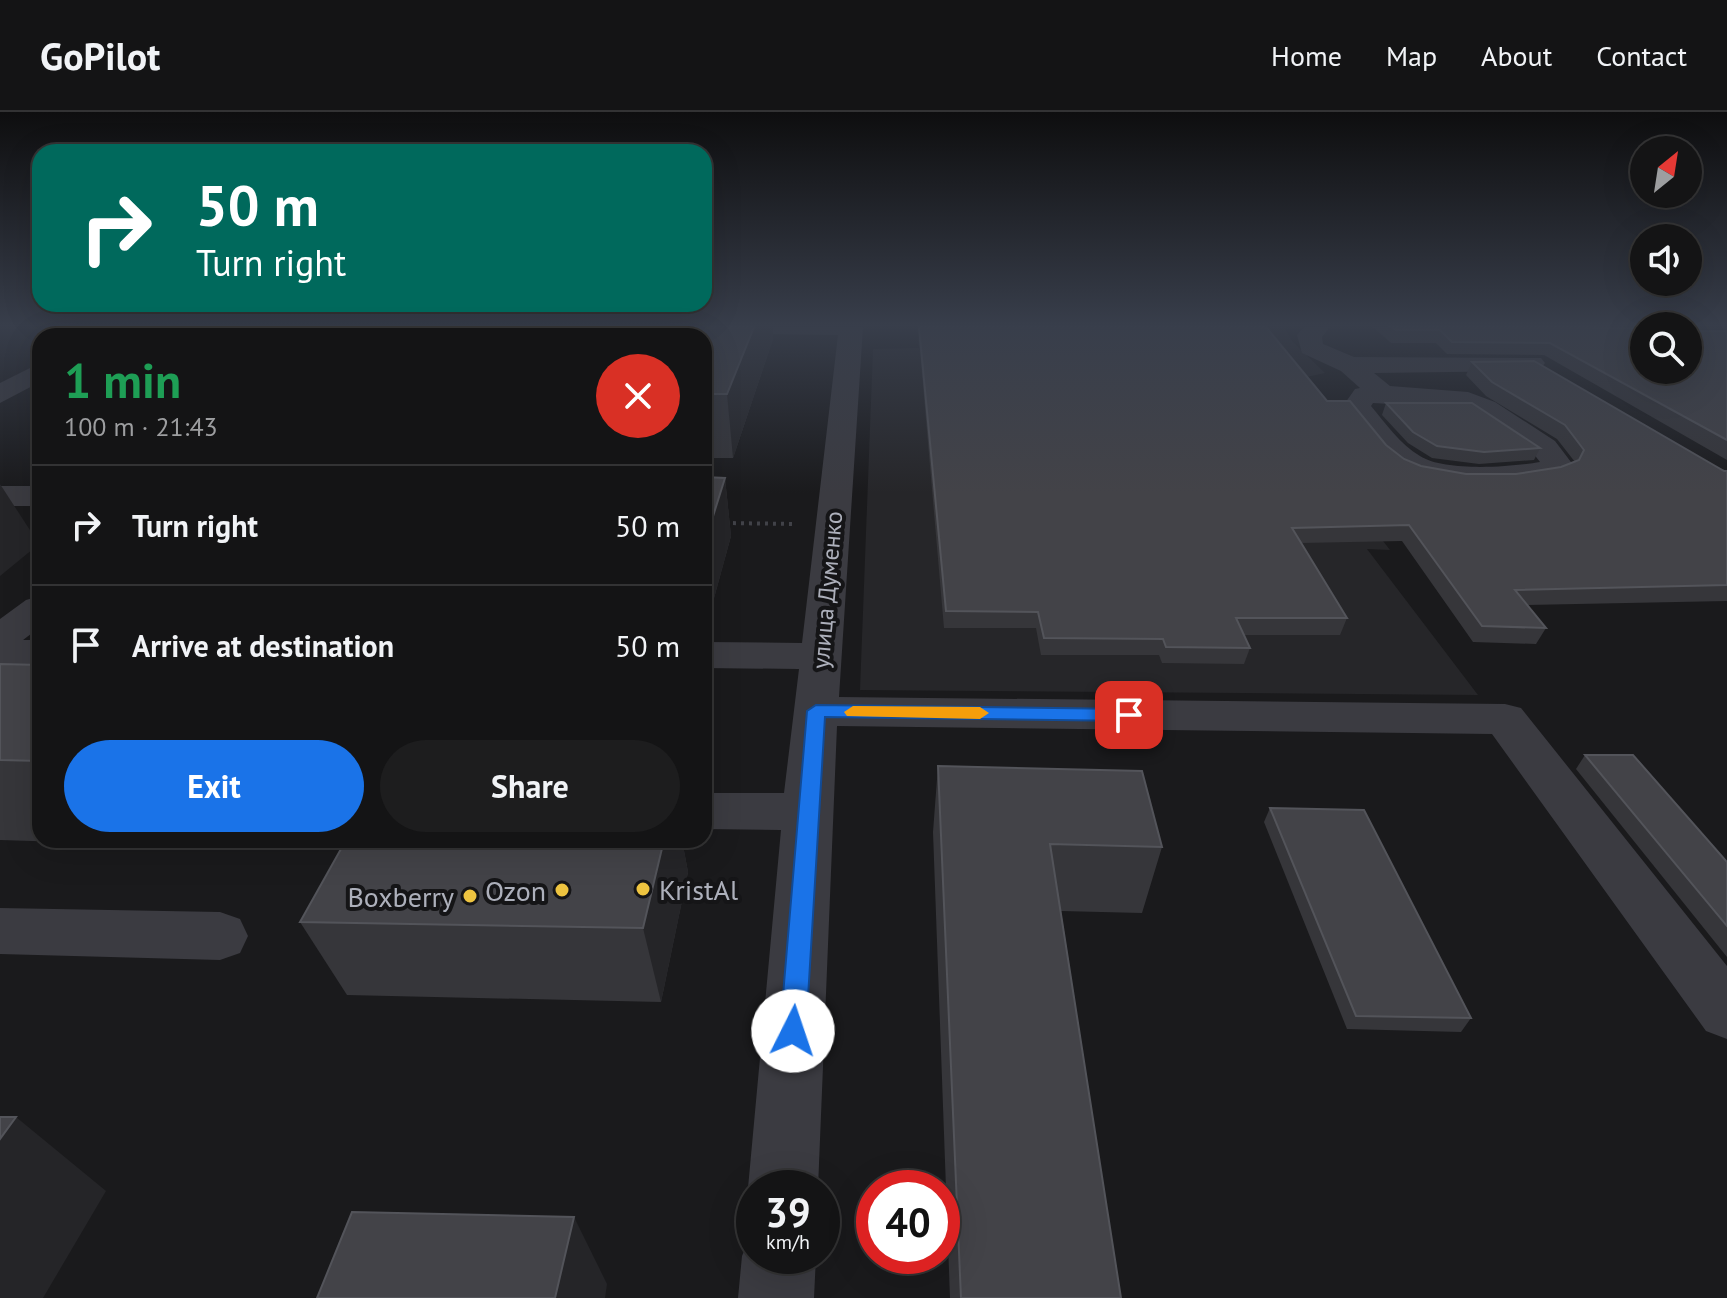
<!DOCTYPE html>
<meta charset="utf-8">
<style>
body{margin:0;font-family:"PT Sans",sans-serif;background:#1d1d1e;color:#f1f3f6;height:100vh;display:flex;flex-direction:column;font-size:30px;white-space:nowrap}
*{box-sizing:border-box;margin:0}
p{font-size:26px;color:#9d9ea0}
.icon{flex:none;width:44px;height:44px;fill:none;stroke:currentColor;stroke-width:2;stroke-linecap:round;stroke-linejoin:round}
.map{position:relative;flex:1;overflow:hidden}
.sheet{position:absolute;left:32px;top:216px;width:680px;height:520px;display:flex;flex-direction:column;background:#141415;border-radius:24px;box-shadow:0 8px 32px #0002,0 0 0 2px #333334}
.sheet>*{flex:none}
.guide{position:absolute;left:32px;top:32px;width:680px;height:168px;border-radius:24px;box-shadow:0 8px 32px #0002,0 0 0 2px #333334;background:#00695c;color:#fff;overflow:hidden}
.needle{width:52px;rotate:30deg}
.buttons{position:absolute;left:1630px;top:24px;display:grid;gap:16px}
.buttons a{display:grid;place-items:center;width:72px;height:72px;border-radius:50%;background:#141415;box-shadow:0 8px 32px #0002,0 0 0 2px #333334;font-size:40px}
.speed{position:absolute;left:736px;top:1058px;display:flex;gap:16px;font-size:40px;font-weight:700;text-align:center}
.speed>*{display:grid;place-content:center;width:104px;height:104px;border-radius:50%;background:#141415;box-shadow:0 8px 32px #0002,0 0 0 2px #333334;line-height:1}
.speed small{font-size:20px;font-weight:400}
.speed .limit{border:12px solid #d22;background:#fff;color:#111}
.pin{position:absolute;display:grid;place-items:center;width:68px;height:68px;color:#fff;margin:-34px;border-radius:16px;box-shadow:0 4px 12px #0006}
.me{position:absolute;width:88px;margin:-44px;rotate:4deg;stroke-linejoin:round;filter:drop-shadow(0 0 6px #0008)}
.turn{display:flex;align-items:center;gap:28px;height:168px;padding:0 32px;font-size:36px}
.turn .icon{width:104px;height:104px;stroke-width:2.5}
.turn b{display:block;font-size:56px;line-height:68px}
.round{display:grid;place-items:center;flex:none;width:84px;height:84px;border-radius:42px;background:#1d1d1e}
.summary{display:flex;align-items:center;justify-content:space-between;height:136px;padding:0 32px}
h1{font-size:48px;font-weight:700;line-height:60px;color:#1e9e55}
.action{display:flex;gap:16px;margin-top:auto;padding:16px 32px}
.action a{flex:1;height:92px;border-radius:48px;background:#1a73e8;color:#fff;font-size:32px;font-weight:700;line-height:92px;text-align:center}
.action a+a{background:#1d1d1e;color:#f1f3f6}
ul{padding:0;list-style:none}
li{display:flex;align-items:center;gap:24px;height:120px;padding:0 32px;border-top:2px solid #333334}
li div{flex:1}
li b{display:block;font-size:30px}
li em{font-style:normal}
header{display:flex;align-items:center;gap:48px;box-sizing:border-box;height:112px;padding:0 40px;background:#141415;border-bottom:2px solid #333334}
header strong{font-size:38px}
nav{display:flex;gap:44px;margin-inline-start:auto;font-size:28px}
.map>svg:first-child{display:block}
</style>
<header>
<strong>GoPilot</strong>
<nav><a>Home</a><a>Map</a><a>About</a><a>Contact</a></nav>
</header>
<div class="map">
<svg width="1727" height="1186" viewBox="0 0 1727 1186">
<rect width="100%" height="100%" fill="#1a1a1c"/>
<path fill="#262629" d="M945 215H1284L1292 229 1325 261 1264 274 1390 438 1367 437 1478 583 860 578 873 237 919 236 918 226H946Z"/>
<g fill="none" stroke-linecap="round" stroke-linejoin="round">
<path stroke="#414248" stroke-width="4" stroke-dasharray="3 5" stroke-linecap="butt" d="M725 411 795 412"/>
<g fill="#3b3b41" fill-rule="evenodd">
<path d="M98 215H127L117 224H87Z"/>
<path d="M740 215H863L839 585 1505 592 1521 596 1727 854V927L1706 919 1492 622 837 614 818 1076H754V1090L748 1076 781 718 704 717V681H784L799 557 704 556V530L802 531 838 223 752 222 744 220Z"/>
<path d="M1304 215H1330L1322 225 1323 232 1354 245 1541 246 1545 251 1541 256 1532 259 1374 261 1390 274 1468 280 1495 290 1555 329 1574 354C1554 383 1429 376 1400 359 1375 344 1359 317 1343 294L1355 277 1360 276 1341 259 1302 241 1297 223ZM1373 291 1462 296 1533 341 1540 350C1511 355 1445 360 1420 344 1400 332 1386 312 1371 294Z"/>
<path d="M1629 215H1644V223L1633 220Z"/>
<path d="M40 251V270L0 291V271Z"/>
<rect x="0" y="374" width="40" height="20"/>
<path d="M40 484V515L23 528H40V554L0 553V507L26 488Z"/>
<path d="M0 796 220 800 240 807 248 824 240 841 220 848 0 842Z"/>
<path d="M753 1118 754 1144H816L814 1186H738L742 1144Z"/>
</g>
</g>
<g fill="#36363a">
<path d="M918 215H1266L1327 289 1404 347 1421 354 1466 362H1516L1561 355 1575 350 1557 327 1486 284 1466 263 1472 250 1727 359V489L1527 493 1546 516 1536 532 1473 530 1402 429 1301 431 1347 506 1340 523H1243L1250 536 1244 552 1162 551 1159 543H1041L1036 516H944Z"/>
<path d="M1373 215 1692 216 1695 219H1727V348L1544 243 1447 242 1436 231H1391Z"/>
<path d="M704 224 773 227 733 346H704Z"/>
<path d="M1386 291 1540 336 1534 348 1479 352 1432 346 1408 331 1382 303Z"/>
<path d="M704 365 725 366 731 424 708 508H704Z"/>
<path d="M0 552 40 553V728H196L191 734 0 728Z"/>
<path d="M1585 643 1727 750V845L1576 657Z"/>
<path d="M938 654 1162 735 1142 801 1061 799 1121 1186H950L933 720Z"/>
<path d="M1270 696 1471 906 1461 920 1347 917 1264 710Z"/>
<path d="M346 728H682L688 760 661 890 347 883 300 810Z"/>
</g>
<g fill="#252528">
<path d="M754 215H773V227L733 346 727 282Z"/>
<path d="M725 366 731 424 708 508 704 479V433Z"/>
<path d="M0 372 39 432 0 464Z"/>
<path d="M187 728H196L191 734Z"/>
<path d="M664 728H682L688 760 661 890 643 816Z"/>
<path d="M16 1005 106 1079 43 1186H0V1027Z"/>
<path d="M574 1105 607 1172 605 1186H555Z"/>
</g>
<g fill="#434348" stroke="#53545a" stroke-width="2">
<path d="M682 215H754L727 282H704V224H676Z"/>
<path d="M919 215H1266L1327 289H1350L1386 333 1404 347 1421 354 1466 362H1516L1561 355 1579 348 1584 338 1565 313 1492 270 1472 250 1534 249 1724 359H1727V473L1515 478 1546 516 1482 514 1409 413 1292 416 1347 506H1236L1250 536 1166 535 1163 527 1044 526 1038 500 946 499Z"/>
<path d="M1391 215H1573L1644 216V258H1688V215H1692L1695 219H1727V328L1550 231 1452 230 1440 218H1396Z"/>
<path d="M1386 291H1472L1540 336 1484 340 1437 334 1413 320Z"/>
<path d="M704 365 725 366 704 433Z"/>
<path d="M0 552 40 553V649L0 648Z"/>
<path d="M1585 643H1633L1727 750V814Z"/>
<path d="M938 654 1142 659 1162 735 1050 732 1121 1186H961Z"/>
<path d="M1270 696 1364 698 1471 906 1356 904Z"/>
<path d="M346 728H664L643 816 300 810Z"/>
<path d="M0 1005H16L0 1027Z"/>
<path d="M352 1100 574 1105 555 1186H317Z"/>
</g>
<linearGradient id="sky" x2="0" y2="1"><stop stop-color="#0e0e0f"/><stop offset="0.56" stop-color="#383e4b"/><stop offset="1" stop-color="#383e4b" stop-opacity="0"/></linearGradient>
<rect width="1727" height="381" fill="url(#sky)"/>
<path fill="#1a73e8" stroke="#114b97" stroke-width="2" d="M816 593 1129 597 1139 603 1129 609 825 605 806 919 802 928 793 931 784 928 780 919 807 599Z"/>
<path fill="#f59e0b" d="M853 594 980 595 989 601 980 607 847 604 844 600Z"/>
<g fill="#eec440" stroke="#151517" stroke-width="3">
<circle cx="643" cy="777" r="8"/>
<circle cx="562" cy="778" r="8"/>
<circle cx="470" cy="784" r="8"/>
</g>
<g text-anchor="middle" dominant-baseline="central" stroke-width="8" stroke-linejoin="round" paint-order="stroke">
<g font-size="24" fill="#adb0bb" stroke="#151517">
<text transform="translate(827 478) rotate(-85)">улица Думенко</text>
</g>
<g font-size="28" fill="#adb0bb" stroke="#151517" text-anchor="end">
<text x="659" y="777" text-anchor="start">KristAl</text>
<text x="546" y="778">Ozon</text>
<text x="454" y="784">Boxberry</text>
</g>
</g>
</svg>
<div class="buttons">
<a><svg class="needle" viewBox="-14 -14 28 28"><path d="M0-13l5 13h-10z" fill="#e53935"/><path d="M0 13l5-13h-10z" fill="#9d9ea0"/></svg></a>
<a><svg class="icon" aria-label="sound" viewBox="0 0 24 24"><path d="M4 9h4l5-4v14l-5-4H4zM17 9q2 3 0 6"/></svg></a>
<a><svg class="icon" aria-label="search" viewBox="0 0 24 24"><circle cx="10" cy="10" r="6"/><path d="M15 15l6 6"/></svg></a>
</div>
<div class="speed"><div>39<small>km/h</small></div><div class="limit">40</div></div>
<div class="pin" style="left:1129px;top:603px;background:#d93025"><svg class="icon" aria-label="arrive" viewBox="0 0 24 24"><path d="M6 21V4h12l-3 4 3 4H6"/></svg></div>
<svg class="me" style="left:793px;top:919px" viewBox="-20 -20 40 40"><circle r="19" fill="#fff"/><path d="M0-13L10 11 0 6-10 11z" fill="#1a73e8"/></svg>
<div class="guide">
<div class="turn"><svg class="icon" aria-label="right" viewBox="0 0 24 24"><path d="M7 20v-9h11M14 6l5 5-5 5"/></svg><div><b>50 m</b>Turn right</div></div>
</div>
<section class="sheet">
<div class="summary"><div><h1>1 min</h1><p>100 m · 21:43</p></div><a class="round" style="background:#d93025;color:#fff"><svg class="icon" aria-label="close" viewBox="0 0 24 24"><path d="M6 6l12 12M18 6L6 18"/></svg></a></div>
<ul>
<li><svg class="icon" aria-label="right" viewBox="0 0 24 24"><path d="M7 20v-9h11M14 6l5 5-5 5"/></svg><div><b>Turn right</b></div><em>50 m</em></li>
<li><svg class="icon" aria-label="arrive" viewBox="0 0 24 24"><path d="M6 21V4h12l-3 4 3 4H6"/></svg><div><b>Arrive at destination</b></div><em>50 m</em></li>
</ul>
<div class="action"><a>Exit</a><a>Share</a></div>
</section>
</div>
